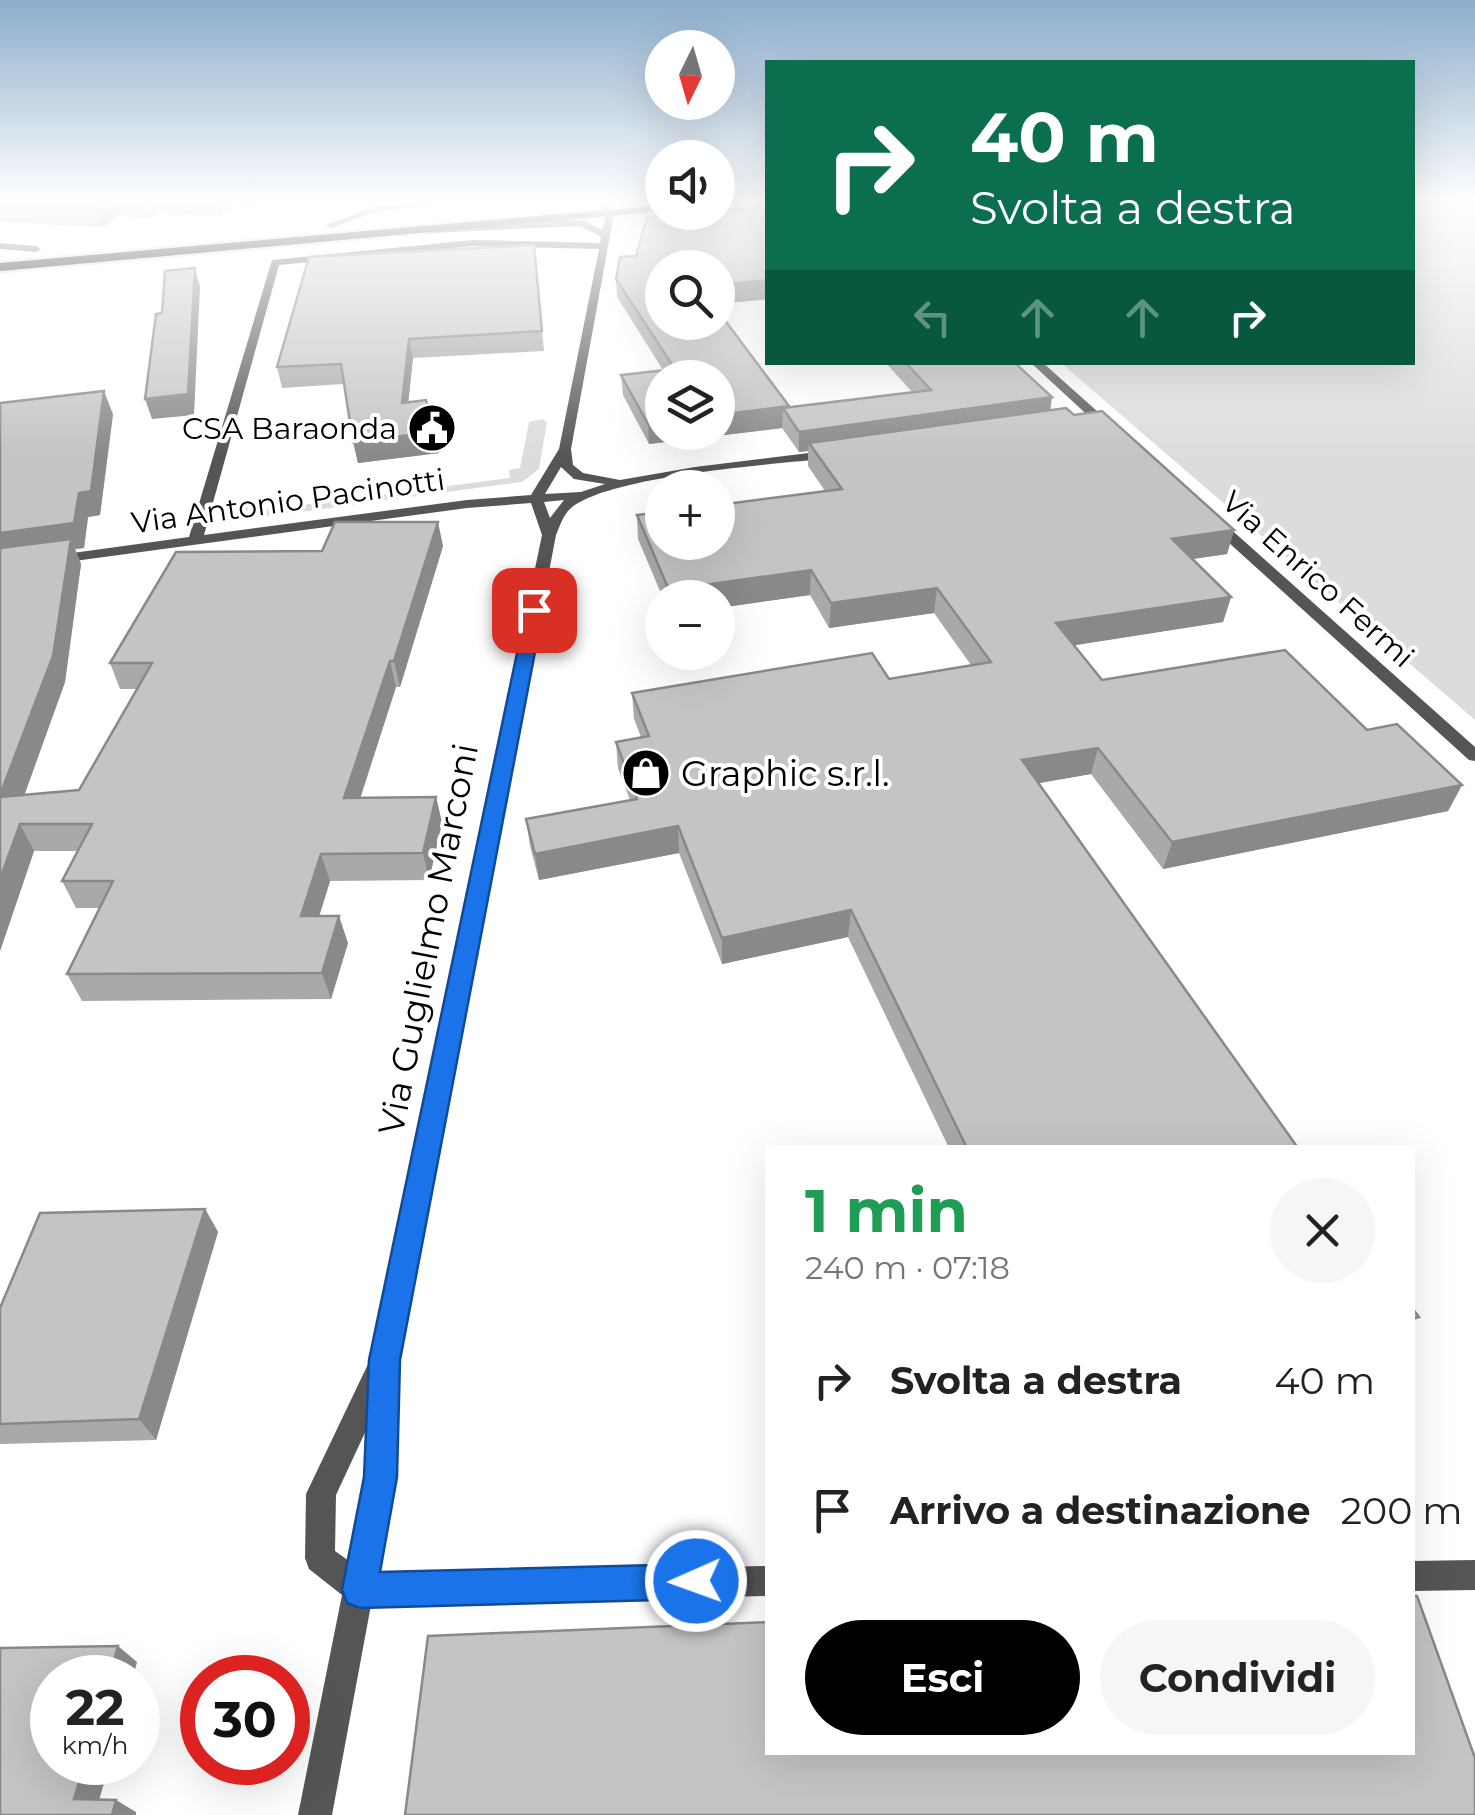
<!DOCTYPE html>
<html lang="it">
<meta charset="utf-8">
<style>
body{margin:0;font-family:Montserrat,sans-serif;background:#f6f6f6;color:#222;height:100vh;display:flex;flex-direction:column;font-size:38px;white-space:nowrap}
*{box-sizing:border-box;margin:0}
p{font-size:32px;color:#767676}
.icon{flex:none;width:55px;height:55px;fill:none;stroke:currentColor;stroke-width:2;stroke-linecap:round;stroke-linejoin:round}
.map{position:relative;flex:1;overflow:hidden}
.sheet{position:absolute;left:765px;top:1145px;width:650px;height:610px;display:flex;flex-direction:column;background:#fff;border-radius:0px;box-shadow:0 10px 40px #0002}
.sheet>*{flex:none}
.top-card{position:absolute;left:765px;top:60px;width:650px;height:305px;border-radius:0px;box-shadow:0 10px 40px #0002;background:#0b6e4f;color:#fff;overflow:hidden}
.needle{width:65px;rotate:185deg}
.tools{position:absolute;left:645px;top:30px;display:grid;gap:20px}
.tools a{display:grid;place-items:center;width:90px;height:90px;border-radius:50%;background:#fff;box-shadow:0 10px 40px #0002;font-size:50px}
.speed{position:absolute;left:30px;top:1655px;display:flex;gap:20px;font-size:50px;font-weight:700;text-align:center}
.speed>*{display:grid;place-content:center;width:130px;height:130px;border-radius:50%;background:#fff;box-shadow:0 10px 40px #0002;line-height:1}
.speed small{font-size:25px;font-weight:400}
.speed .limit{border:15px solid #d22;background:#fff;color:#111}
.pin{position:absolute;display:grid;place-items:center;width:85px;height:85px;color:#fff;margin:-42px;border-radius:20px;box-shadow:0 5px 15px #0006}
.me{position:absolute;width:110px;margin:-55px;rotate:268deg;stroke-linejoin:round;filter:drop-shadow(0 0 8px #0008)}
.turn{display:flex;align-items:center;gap:35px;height:210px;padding:0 40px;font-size:45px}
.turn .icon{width:130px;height:130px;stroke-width:2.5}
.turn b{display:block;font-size:70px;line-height:85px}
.lanes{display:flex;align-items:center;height:95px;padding:0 40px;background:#0003;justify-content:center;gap:50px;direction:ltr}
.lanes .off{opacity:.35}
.round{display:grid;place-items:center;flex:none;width:105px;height:105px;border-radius:52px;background:#f6f6f6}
.headline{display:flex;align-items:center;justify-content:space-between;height:170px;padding:0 40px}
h1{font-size:60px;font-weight:700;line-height:75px;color:#1e9e55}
.action{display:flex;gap:20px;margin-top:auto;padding:20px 40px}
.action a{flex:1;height:115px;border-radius:60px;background:#000;color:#fff;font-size:40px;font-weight:700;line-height:115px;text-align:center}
.action a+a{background:#f6f6f6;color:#222}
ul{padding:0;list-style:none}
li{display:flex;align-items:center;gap:30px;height:130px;padding:0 40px}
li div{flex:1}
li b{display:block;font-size:38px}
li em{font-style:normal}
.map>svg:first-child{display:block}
</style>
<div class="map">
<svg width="1475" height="1815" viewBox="0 0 1475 1815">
<rect width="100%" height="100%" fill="#fff"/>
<g fill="#dcdcdc">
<path d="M1413 201H1475V720L1061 363 1412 362Z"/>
<path d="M542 419 547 422 539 469 522 482 255 518 232 512 235 504 249 503 247 512 510 478 509 470 520 468 529 422Z"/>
</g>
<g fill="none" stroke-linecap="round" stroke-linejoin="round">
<g stroke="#dbdbdb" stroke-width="5">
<g id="primary">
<path d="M718 201H727L718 205Z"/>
<path d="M662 205V211L0 271V263Z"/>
</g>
</g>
<g fill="#555" fill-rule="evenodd">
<path d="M422 201H451L375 212 331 228 326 225 374 207Z"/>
<path d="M597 201H606L614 214 571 449 573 465 583 473 620 480 695 467 833 450 839 454 833 458C777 464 611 475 571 508 563 515 560 526 556 535L398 1360 395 1477 377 1574 768 1566V1596L371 1605 332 1815H298L342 1595 309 1569 305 1558 306 1494 370 1360 542 535 531 503 467 508 0 571V563L189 537 272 260 473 240 600 243 601 237 580 226 429 233 424 230 567 219 585 221 602 230 606 214ZM473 246 599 249 559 449 531 495 467 500 204 535 279 265ZM561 467 574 479 605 484 581 492 545 494ZM564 500 550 518 544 502ZM368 1426 365 1477 349 1561 335 1551 336 1495Z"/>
<path d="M0 243 36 246 41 249 36 252 0 249Z"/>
<path d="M1030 362H1042L1116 428V434H1108Z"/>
<path d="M1207 517H1217L1475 747V761L1469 760 1207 523Z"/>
<path d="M1475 1560V1590L1412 1591V1561Z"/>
</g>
<use href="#primary" fill="#000" fill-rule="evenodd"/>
</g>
<g fill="#a9a9a9" fill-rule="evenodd">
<path d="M0 201H259L253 206 233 205 219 215 158 213 151 218 119 216 102 227 0 222Z"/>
<path d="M760 207 768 216V299L718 304V268H662V322H718V311L789 407 912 392 885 362H1014L1052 397 1050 410 1066 408 1074 415 1102 411 1234 530 1227 554 1192 559 1231 597 1223 622 1074 645 1102 680 1285 650 1367 730 1397 724 1462 785 1448 811 1163 869 1091 774 1038 783 1298 1148H949L848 937 722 964 679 853 539 880 530 846 526 819 630 800 618 768 616 742 641 737 634 719 632 693 872 653 889 679 971 665 934 613 829 628 810 595 718 608V598H663L638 539 637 515 662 512V542H718V505L825 491 808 466V451L799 452 782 428 649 444 623 395 621 375 663 370 617 297 616 279 620 257 636 256 647 217 718 212V211ZM662 378H718V432H662Z"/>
<path d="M534 245 544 351 413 358 408 402 435 432 439 453 358 463 344 384 282 388 277 367Z"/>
<path d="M0 403 113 414 100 515 88 517 84 548 75 549 81 564 65 682 24 795 79 790 137 689H120L110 663 322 551 443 546 400 687H396L360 797H436L442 823 429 880 330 881 319 916 348 943 331 999 82 1001 67 974 100 908H76L62 881 78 851H34L0 951Z"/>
<path d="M205 1209 218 1232 156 1440 0 1444V1308Z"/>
</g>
<g fill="#898989">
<path d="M103 201H114L119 216 102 227 96 206Z"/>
<path d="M146 201H155L158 213 151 218Z"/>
<path d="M216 201H232L233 205 219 215Z"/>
<path d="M195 268 200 287 194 415 152 419 145 399Z"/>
<path d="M768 280V299L718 304V285Z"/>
<path d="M409 339 413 358 406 424 402 403Z"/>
<path d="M104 391 113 414 100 515 88 517 84 548 75 549 81 564 65 682 14 824 0 798V533Z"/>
<path d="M1052 397 1049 418 809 443 808 451 799 452V432Z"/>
<path d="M783 408 782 428 649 444 648 424 662 422V432H718V415Z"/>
<path d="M435 432 439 453 358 463 353 442Z"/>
<path d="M438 522 443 546 400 687 394 661Z"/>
<path d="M1234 530 1227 554 1165 563 1172 539Z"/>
<path d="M811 570 810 595 718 608V598H669V590Z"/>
<path d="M937 588 934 613 829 628 831 603Z"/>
<path d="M1231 597 1223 622 1051 649 1056 623Z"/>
<path d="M390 661 396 687 352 824 344 798Z"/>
<path d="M1098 748 1091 774 1017 787 1022 760Z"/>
<path d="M1462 785 1448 811 1163 869 1172 842Z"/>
<path d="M436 797 442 823 429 880 423 853Z"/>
<path d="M20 824 34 851 0 951V879Z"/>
<path d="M678 826 679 853 539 880 535 854Z"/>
<path d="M321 854 330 881 311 943 301 916Z"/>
<path d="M851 910 848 937 722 964V938Z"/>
<path d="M339 916 348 943 331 999 322 973Z"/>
<path d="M205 1209 218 1232 156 1440 139 1419Z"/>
<path d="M118 1646 137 1662 133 1678H109Z"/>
<path d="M85 1762H110L96 1811 74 1799Z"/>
<path d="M116 1800 136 1812V1815H112Z"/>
</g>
<g fill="#c4c4c4" stroke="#898989" stroke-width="2.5">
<path d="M0 201H103L96 206Z"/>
<path d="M760 207 768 216V280L718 285V268H662V322H718V311L789 406 718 415V378H662V422L648 424 621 375 675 369 616 279 620 257 636 256 647 217 718 212V211Z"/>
<path d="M534 245 542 331 409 339 402 403 426 400 435 432 353 442 341 364 277 367 309 257Z"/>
<path d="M195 268 188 394 145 399 156 314 162 313 165 271Z"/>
<path d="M905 362H1014L1052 397 799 432 783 408 931 390Z"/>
<path d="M104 391 91 491 79 493 74 523 0 533V403Z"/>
<path d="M1066 408 1074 415 1102 411 1234 530 1172 539 1231 597 1056 623 1102 680 1285 650 1367 730 1397 724 1462 785 1172 842 1098 748 1022 760 1298 1148H967L851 910 722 938 678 826 535 854 526 819 637 799 616 742 649 736 632 693 872 653 889 679 991 662 937 588 831 603 811 570 669 590 637 515 662 512V542H718V505L842 489 809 443Z"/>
<path d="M335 522H438L394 661H390L344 798 436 797 423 853 321 854 301 916H339L322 973 67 974 113 881H62L92 824H20L0 879V797L79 790 152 663H110L176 552 322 551Z"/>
<path d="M71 539 53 656 0 795V548Z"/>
<path d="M205 1209 139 1419 0 1424V1308L40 1213Z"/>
<path d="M1412 1308 1419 1317 1412 1319Z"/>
<path d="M1412 1596H1417L1475 1758V1815H405L428 1636 768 1622V1752H1412Z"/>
<path d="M118 1646 109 1678H52V1762H85L74 1799 116 1800 112 1815H0V1648Z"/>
</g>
<linearGradient id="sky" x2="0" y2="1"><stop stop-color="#8cadcc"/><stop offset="0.44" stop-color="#fff"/><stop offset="1" stop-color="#fff" stop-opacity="0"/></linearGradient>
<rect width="1475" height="456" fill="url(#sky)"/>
<path fill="#1a73e8" stroke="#114b97" stroke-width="2.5" d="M534 605 543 610 400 1360 397 1477 380 1572 696 1564 708 1569 713 1581 708 1594 696 1599 360 1608 347 1603 342 1590 364 1477 369 1360 526 610Z"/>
<defs>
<g id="civic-disc" transform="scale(2.5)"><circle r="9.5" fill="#000" stroke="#fff"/><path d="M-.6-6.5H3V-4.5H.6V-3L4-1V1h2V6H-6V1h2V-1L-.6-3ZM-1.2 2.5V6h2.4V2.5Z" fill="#fff"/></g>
<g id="shop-disc" transform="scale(2.5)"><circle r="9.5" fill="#000" stroke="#fff"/><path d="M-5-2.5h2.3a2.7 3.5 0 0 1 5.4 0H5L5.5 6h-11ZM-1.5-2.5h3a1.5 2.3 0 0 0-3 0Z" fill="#fff"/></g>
</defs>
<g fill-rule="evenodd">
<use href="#civic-disc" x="432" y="428"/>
<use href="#shop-disc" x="646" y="773"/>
</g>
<g text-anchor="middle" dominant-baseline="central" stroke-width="8" stroke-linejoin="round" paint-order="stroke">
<g font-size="30" fill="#000" stroke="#fff" text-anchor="end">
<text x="397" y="428">CSA Baraonda</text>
</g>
<g font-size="30" fill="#000" stroke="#fff">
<text transform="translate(288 501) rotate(-8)">Via Antonio Pacinotti</text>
<text transform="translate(1318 579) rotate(42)">Via Enrico Fermi</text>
</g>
<g font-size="35" fill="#000" stroke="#fff" text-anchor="start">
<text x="681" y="773">Graphic s.r.l.</text>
</g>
<g font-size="35" fill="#000" stroke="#fff">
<text transform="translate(428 939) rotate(-79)">Via Guglielmo Marconi</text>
</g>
</g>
</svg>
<div class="tools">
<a><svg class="needle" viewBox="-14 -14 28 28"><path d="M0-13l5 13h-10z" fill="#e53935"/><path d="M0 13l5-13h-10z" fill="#767676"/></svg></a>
<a><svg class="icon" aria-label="sound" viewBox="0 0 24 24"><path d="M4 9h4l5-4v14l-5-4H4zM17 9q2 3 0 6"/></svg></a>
<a><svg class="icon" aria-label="search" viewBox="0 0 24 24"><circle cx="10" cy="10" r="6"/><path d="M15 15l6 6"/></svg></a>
<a><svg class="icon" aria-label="layers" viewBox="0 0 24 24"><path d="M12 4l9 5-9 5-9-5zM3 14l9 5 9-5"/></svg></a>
<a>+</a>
<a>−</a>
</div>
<div class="speed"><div>22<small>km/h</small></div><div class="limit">30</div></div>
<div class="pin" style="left:534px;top:610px;background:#d93025"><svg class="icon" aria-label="arrive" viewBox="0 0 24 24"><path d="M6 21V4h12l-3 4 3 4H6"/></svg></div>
<svg class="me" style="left:696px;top:1581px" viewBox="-20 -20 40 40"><circle r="17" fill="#1a73e8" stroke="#fff" stroke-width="3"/><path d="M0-11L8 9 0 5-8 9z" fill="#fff"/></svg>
<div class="top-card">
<div class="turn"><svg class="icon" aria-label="right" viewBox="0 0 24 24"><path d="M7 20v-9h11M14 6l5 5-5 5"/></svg><div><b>40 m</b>Svolta a destra</div></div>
<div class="lanes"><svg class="icon off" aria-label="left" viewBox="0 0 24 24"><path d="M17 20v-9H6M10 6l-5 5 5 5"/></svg><svg class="icon off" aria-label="ahead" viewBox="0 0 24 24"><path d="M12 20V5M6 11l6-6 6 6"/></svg><svg class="icon off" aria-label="ahead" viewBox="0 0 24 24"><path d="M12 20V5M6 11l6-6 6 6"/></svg><svg class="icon" aria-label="right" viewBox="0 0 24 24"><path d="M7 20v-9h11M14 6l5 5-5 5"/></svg></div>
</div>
<section class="sheet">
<div class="headline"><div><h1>1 min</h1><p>240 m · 07:18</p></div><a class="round"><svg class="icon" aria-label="close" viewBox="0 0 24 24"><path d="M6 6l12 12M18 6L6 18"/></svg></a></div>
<ul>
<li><svg class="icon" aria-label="right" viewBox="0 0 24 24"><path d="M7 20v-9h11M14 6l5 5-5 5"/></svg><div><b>Svolta a destra</b></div><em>40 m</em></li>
<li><svg class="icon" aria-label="arrive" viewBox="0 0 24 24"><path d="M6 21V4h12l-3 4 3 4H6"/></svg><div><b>Arrivo a destinazione</b></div><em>200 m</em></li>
</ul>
<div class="action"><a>Esci</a><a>Condividi</a></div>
</section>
</div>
